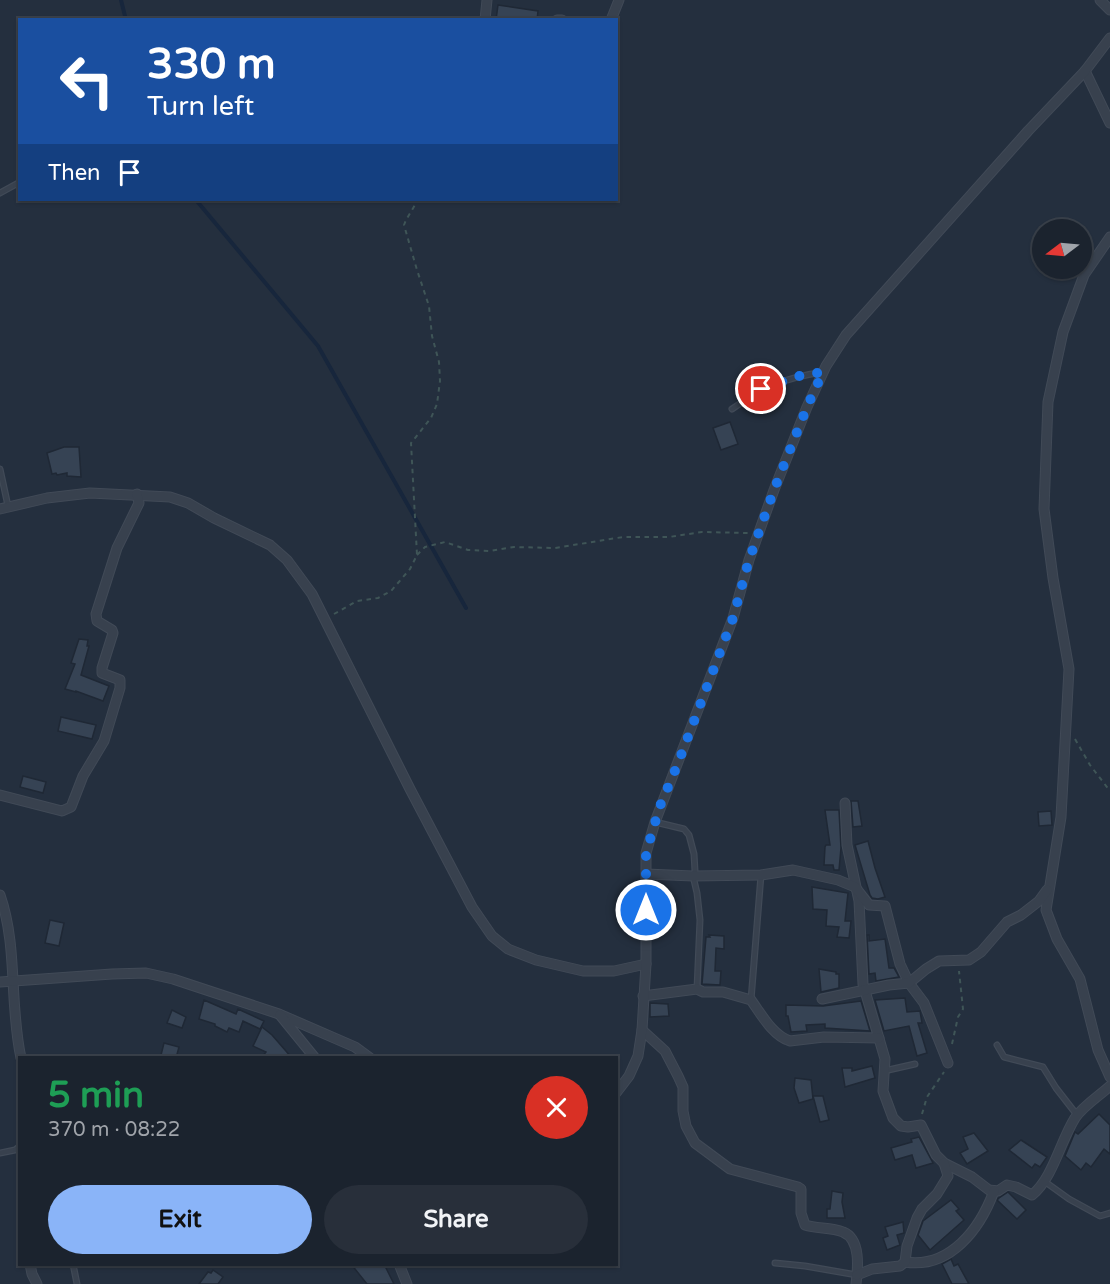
<!DOCTYPE html>
<meta charset="utf-8">
<style>
body{margin:0;font-family:"Varela Round",sans-serif;background:#282f3a;color:#f1f3f6;height:100vh;display:flex;flex-direction:column;font-size:22px;white-space:nowrap}
*{box-sizing:border-box;margin:0}
p{font-size:20px;color:#a0a4aa}
.icon{flex:none;width:33px;height:33px;fill:none;stroke:currentColor;stroke-width:2;stroke-linecap:round;stroke-linejoin:round}
.map{position:relative;flex:1;overflow:hidden}
.drawer{position:absolute;left:18px;top:1056px;width:600px;height:210px;display:flex;flex-direction:column;background:#1b232e;border-radius:0px;box-shadow:0 2px 4px #0004,0 0 0 2px #39404a}
.drawer>*{flex:none}
.banner{position:absolute;left:18px;top:18px;width:600px;height:183px;border-radius:0px;box-shadow:0 2px 4px #0004,0 0 0 2px #39404a;background:#1a4fa0;color:#fff;overflow:hidden}
.needle{width:39px;rotate:254deg}
.buttons{position:absolute;left:1032px;top:219px;display:grid;gap:12px}
.buttons a{display:grid;place-items:center;width:60px;height:60px;border-radius:50%;background:#1b232e;box-shadow:0 2px 4px #0004,0 0 0 2px #39404a;font-size:30px}
.pin{position:absolute;display:grid;place-items:center;width:51px;height:51px;color:#fff;margin:-26px;border:3px solid #fff;border-radius:50%;box-shadow:0 2px 6px #0007}
.me{position:absolute;width:66px;margin:-33px;rotate:0deg;stroke-linejoin:round;filter:drop-shadow(0 0 4px #0008)}
.turn{display:flex;align-items:center;gap:21px;height:126px;padding:0 30px;font-size:27px}
.turn .icon{width:78px;height:78px;stroke-width:2.5}
.turn b{display:block;font-size:42px;line-height:51px}
.then{display:flex;align-items:center;height:57px;padding:0 30px;background:#0003;gap:12px;font-size:22px}
.round{display:grid;place-items:center;flex:none;width:63px;height:63px;border-radius:32px;background:#282f3a}
.head{display:flex;align-items:center;justify-content:space-between;height:102px;padding:0 30px}
h1{font-size:36px;font-weight:700;line-height:45px;color:#1e9e55}
.button{display:flex;gap:12px;margin-top:auto;padding:12px 30px}
.button a{flex:1;height:69px;border-radius:36px;background:#8ab4f8;color:#111;font-size:24px;font-weight:700;line-height:69px;text-align:center}
.button a+a{background:#282f3a;color:#f1f3f6}
.map>svg:first-child{display:block}
</style>
<div class="map">
<svg width="1110" height="1284" viewBox="0 0 1110 1284">
<rect width="100%" height="100%" fill="#242f3e"/>
<g fill="none" stroke-linecap="round" stroke-linejoin="round">
<g stroke="#17263c" stroke-width="4">
<path d="M121 0 126 20"/>
<path d="M196 200 318 346 466 608"/>
</g>
</g>
<g fill="#364354" stroke="#1f2835" stroke-width="1.5">
<path d="M498 5 538 11 537 20H496Z"/>
<path d="M730 422 738 444 721 450 713 428Z"/>
<path d="M64 447H79L81 477 67 476V473L57 475 56 473 52 474 47 453Z"/>
<path d="M79 639 88 640 87 646H89L81 675 109 686 103 701 76 691V692L65 689 75 664 71 663Z"/>
<path d="M61 717 96 725 92 739 58 731Z"/>
<path d="M23 776 46 782 43 793 20 787Z"/>
<path d="M851 801H858L862 826 853 827Z"/>
<path d="M825 810H839L841 848 839 870H834L833 865H824L825 847 826 845H830Z"/>
<path d="M1051 811 1052 825 1039 826 1038 812Z"/>
<path d="M868 841 875 868 885 897 878 899 872 898 870 895 855 845Z"/>
<path d="M812 887 848 893 845 921H851L849 938 837 937 839 927 826 926 827 910 813 909Z"/>
<path d="M50 920 64 923 59 946 45 943Z"/>
<path d="M709 935 724 936V949L716 948 715 971H721L720 985 702 984 706 937H710Z"/>
<path d="M867 935H869V941L885 939 889 968H894L899 977 876 981 875 973 869 974Z"/>
<path d="M819 969 836 972V974H839V988L821 992Z"/>
<path d="M905 998 907 1012 920 1011 922 1023H918L927 1053 917 1056 909 1026 884 1031 875 1000Z"/>
<path d="M204 1000 236 1014 238 1009 264 1021 260 1029 243 1021 239 1032 229 1028 227 1032 215 1026V1024L199 1019Z"/>
<path d="M861 1001 870 1031 825 1028V1024L806 1025 807 1031 791 1032 788 1016H786V1005L823 1006Z"/>
<path d="M650 1003 668 1004 669 1016 650 1017Z"/>
<path d="M172 1010 186 1017 182 1028 167 1023Z"/>
<path d="M262 1027 272 1035 292 1058H261L266 1052 253 1046Z"/>
<path d="M164 1043 179 1047 176 1058 161 1055Z"/>
<path d="M872 1066 875 1078 845 1087 842 1068H852V1071Z"/>
<path d="M795 1078 811 1080 813 1099 799 1103 794 1088Z"/>
<path d="M813 1096H823L829 1120 820 1122Z"/>
<path d="M1099 1114 1110 1125V1154L1104 1149 1091 1167 1086 1163 1081 1170 1065 1156 1075 1132 1078 1134Z"/>
<path d="M974 1133 988 1151 967 1164 960 1153 968 1149 963 1137Z"/>
<path d="M919 1137 933 1163 916 1168 912 1155 895 1160 891 1148 912 1142 911 1139Z"/>
<path d="M1021 1140 1047 1157 1040 1167 1035 1164 1032 1168 1009 1150Z"/>
<path d="M832 1191 843 1193 842 1202 845 1218H827V1209H830Z"/>
<path d="M1008 1192 1026 1210 1017 1219 997 1200 999 1198Z"/>
<path d="M951 1200 959 1209 956 1211 964 1220 930 1250 918 1235 923 1221Z"/>
<path d="M903 1222 904 1233 897 1235 900 1245 887 1250 883 1238 888 1236 885 1227Z"/>
<path d="M951 1259 954 1266 958 1264 969 1284H952L942 1264Z"/>
<path d="M351 1264H384L394 1284H367Z"/>
<path d="M213 1270 223 1277 218 1284H199L208 1272 211 1273Z"/>
</g>
<g fill="none" stroke-linecap="round" stroke-linejoin="round">
<g stroke="#414a57" stroke-width="7">
<g id="service">
<path d="M0 193 20 182"/>
<path d="M732 409C764 387 784 378 823 372"/>
<path d="M0 469 8 506"/>
<path d="M655 822 684 829 689 835 694 854 695 871 693 876 697 893 700 920 697 989"/>
<path d="M751 1000 761 875"/>
<path d="M997 1045 1004 1057 1043 1067 1056 1088 1077 1115"/>
<path d="M884 1071 915 1064"/>
<path d="M0 1153 15 1150 20 1146"/>
<path d="M1044 1181 1069 1199 1100 1216 1110 1213"/>
<path d="M775 1263 805 1266 857 1275"/>
<path d="M73 1264 77 1284"/>
</g>
</g>
<g stroke="#414a57" stroke-width="11">
<g id="minor">
<path d="M1100 0 1110 10"/>
<path d="M485 20 487 0"/>
<path d="M557 20H562"/>
<path d="M611 20 619 0"/>
<path d="M1085 71 1110 123"/>
<path d="M1110 237 1084 275 1063 332 1048 402 1044 509 1053 578 1069 669 1061 817 1046 910 1057 939 1080 979 1098 1050 1110 1077"/>
<path d="M0 509 47 498 90 493 170 497 188 503 214 518 270 545 287 560 312 594 410 789 472 907 492 936 508 949 536 960 583 971H614L646 964"/>
<path d="M0 795 62 811 71 807 83 776 104 741 120 688V680L102 673V668L113 633 112 630 97 621 96 614 117 548 139 503 137 494"/>
<path d="M845 803 847 845 859 901 863 984 885 1059 883 1091 893 1118 901 1126 908 1127 921 1125 936 1155 944 1163 972 1177 989 1190 998 1191 1007 1185 1016 1187 1032 1195C1053 1178 1060 1142 1075 1118 1083 1106 1099 1096 1110 1086"/>
<path d="M646 874 693 876 761 875 793 870 838 880 855 887 869 905 885 906 900 964 909 983 924 1003 948 1063"/>
<path d="M0 895C18 947 9 1003 21 1058"/>
<path d="M0 982 112 974 146 973 173 979 279 1014 355 1047 370 1058"/>
<path d="M643 996 697 989 703 992H723L751 1000C761 1014 773 1036 790 1041L824 1037 879 1038"/>
<path d="M822 999 889 985 909 983 926 969 939 961 969 960 981 952 1007 922 1021 915 1039 901 1047 890"/>
<path d="M280 1015 315 1058"/>
<path d="M642 1030 665 1051 678 1076 683 1087V1111L686 1126 695 1143 730 1169 798 1187 801 1189V1213L805 1225C817 1229 831 1227 843 1232 861 1239 858 1268 856 1284"/>
<path d="M616 1093 629 1076 638 1056 642 1030 646 964V853L655 822 733 618 749 560 774 490 807 407 826 366 846 335 1028 131 1085 71 1110 38"/>
<path d="M905 1262C950 1269 980 1229 994 1191"/>
<path d="M30 1264 32 1274 37 1284"/>
<path d="M399 1264 407 1284"/>
<path d="M857 1275 872 1269 900 1266 905 1262 907 1246 917 1218 922 1209 937 1194 948 1176 944 1163"/>
</g>
</g>
<g stroke="#3f5557" stroke-width="2" stroke-dasharray="4.5 4.5" stroke-linecap="butt">
<path d="M417 555 425 547 445 542 468 550 489 551 514 547 555 548 623 537H669L702 532 748 533"/>
<path d="M334 614 357 601 378 598 391 591 410 569 417 555 411 443 431 418 437 404 440 381 439 362 432 336 429 306 417 270 404 225 406 220 418 200"/>
<path d="M1075 739 1090 765 1110 791"/>
<path d="M952 1044 958 1017 963 1009 959 971"/>
<path d="M922 1114 927 1097 944 1072"/>
</g>
<use href="#service" stroke="#38414e" stroke-width="4.5"/>
<use href="#minor" stroke="#38414e" stroke-width="9"/>
</g>
<g fill="none" stroke-linecap="round" stroke-linejoin="round">
<path stroke="#1a73e8" stroke-width="10" stroke-dasharray="0 18" d="M646 910V853L660 806 677 766 733 618 749 560 774 490 807 407 823 372 799 376 761 389"/>
</g>
</svg>
<div class="buttons">
<a><svg class="needle" viewBox="-14 -14 28 28"><path d="M0-13l5 13h-10z" fill="#e53935"/><path d="M0 13l5-13h-10z" fill="#a0a4aa"/></svg></a>
</div>
<div class="pin" style="left:761px;top:389px;background:#d93025"><svg class="icon" aria-label="arrive" viewBox="0 0 24 24"><path d="M6 21V4h12l-3 4 3 4H6"/></svg></div>
<svg class="me" style="left:646px;top:910px" viewBox="-20 -20 40 40"><circle r="17" fill="#1a73e8" stroke="#fff" stroke-width="3"/><path d="M0-11L8 9 0 5-8 9z" fill="#fff"/></svg>
<div class="banner">
<div class="turn"><svg class="icon" aria-label="left" viewBox="0 0 24 24"><path d="M17 20v-9H6M10 6l-5 5 5 5"/></svg><div><b>330 m</b>Turn left</div></div>
<div class="then">Then<svg class="icon" aria-label="arrive" viewBox="0 0 24 24"><path d="M6 21V4h12l-3 4 3 4H6"/></svg></div>
</div>
<section class="drawer">
<div class="head"><div><h1>5 min</h1><p>370 m · 08:22</p></div><a class="round" style="background:#d93025;color:#fff"><svg class="icon" aria-label="close" viewBox="0 0 24 24"><path d="M6 6l12 12M18 6L6 18"/></svg></a></div>
<div class="button"><a>Exit</a><a>Share</a></div>
</section>
</div>
